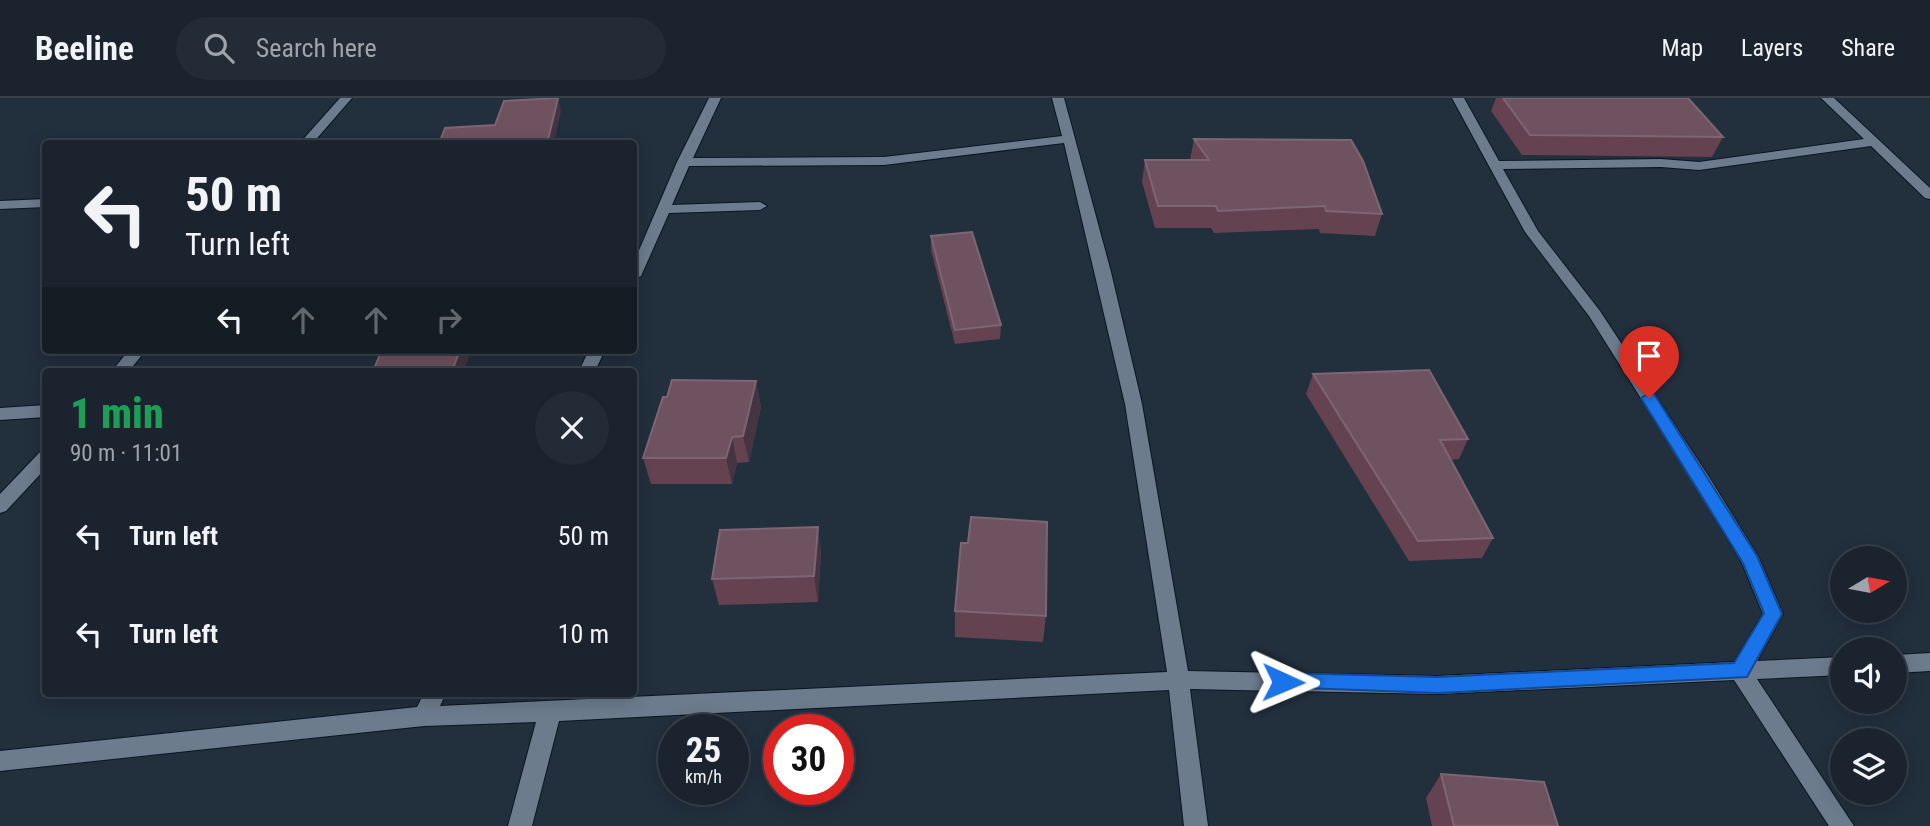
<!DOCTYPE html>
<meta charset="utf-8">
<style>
body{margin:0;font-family:"Roboto Condensed",sans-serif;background:#232b36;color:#f1f3f6;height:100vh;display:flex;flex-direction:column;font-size:26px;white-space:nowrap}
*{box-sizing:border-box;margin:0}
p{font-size:23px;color:#9fa4aa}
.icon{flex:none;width:38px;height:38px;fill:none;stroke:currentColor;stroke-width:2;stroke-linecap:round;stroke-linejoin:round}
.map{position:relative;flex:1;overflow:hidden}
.sheet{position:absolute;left:42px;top:270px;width:595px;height:329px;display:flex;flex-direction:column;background:#1a232e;border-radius:7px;box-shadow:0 4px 18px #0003,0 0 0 2px #38404a}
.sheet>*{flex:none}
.top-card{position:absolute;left:42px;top:42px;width:595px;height:214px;border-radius:7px;box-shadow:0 4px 18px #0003,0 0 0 2px #38404a;background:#1a232e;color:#f1f3f6;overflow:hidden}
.needle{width:46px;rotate:80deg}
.controls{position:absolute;left:1830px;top:448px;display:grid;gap:14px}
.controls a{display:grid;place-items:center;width:77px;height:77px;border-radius:50%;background:#1a232e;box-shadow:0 4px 18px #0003,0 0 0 2px #38404a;font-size:35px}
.speed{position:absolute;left:658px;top:616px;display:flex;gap:14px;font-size:35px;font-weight:700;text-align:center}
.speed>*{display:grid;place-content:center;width:91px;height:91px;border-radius:50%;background:#1a232e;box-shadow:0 4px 18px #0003,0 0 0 2px #38404a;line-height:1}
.speed small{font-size:18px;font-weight:400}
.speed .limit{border:10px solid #d22;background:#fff;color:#111}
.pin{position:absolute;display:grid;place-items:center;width:60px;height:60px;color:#fff;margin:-72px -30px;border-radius:50% 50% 50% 0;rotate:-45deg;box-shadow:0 0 7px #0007}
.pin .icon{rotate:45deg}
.me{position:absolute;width:77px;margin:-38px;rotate:91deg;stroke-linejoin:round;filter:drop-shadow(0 0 5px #0008)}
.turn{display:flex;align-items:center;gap:24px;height:147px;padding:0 28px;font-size:32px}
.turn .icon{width:91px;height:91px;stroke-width:2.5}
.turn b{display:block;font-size:49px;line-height:60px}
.lanes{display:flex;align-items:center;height:66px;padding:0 28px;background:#0003;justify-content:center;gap:35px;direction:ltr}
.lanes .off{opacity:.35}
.round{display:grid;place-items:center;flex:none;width:74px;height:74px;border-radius:37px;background:#232b36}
.headline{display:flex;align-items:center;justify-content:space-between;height:119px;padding:0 28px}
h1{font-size:42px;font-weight:800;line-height:52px;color:#1e9e55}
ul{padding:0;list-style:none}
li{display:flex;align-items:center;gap:21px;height:98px;padding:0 28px}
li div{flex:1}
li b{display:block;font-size:26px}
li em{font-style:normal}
header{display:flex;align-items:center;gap:42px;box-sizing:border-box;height:98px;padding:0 35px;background:#1a232e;border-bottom:2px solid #38404a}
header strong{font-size:33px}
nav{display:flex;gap:38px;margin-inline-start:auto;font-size:24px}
.search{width:490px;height:63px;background:#232b36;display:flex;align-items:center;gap:18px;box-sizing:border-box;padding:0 24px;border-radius:38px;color:#9fa4aa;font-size:26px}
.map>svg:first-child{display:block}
</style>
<header>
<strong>Beeline</strong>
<div class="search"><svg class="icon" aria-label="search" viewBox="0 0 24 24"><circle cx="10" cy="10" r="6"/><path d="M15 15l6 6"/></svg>Search here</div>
<nav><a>Map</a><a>Layers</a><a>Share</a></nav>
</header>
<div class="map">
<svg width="1930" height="728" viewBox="0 0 1930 728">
<rect width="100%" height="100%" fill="#222f3d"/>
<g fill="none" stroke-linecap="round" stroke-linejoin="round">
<g stroke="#0a1623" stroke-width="2">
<g id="minor">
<path d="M340 0H352L312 46H299Z"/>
<path d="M709 0H721L693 60 884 59 1062 38 1052 0H1064L1111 174 1142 306 1188 573 1438 578 1734 564 1763 516 1742 465 1697 389 1589 218 1525 134 1452 0H1464L1499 63 1661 61 1699 64 1864 41 1821 0H1834L1930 90V101L1925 100 1871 48 1699 72 1661 69 1503 71 1538 133 1600 213 1709 379 1758 458 1783 516 1757 563 1843 559V577L1757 581 1854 728H1829L1734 582 1438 596 1190 591 1208 728H1184L1169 592 559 623 532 728H508L536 624 424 628 0 673V653L417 609 424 595H446L440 608 1167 574 1125 306 1064 45 884 67 689 68 672 107 760 104 767 108 760 112 669 115 641 178 634 182V164L677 64Z"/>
<path d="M46 101V109L0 111V103Z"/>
<path d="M129 252H146L129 273H112Z"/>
<path d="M589 252H605L595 273H579Z"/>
<path d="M46 307V319L0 322V310Z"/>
<path d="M46 352V370L6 413 0 415V396L40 354Z"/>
<path d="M1930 555V573L1895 575V557Z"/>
</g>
</g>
<use href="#minor" fill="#6d7c8d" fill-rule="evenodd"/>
</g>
<g fill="#644250">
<path d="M1496 0H1688L1723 39 1712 59 1522 57 1491 13Z"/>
<path d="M1194 41 1382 116 1375 138 1320 135 1319 131 1214 135 1211 130H1155L1142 84 1145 62H1190Z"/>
<path d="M931 138 1001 227 1000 241 955 246 931 152Z"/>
<path d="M1313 276 1468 341 1459 361 1450 362 1493 440 1482 460 1409 463 1306 296Z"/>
<path d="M756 283 761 309 749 364 737 365 732 386H651L643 360 667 299Z"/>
<path d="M818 429 821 455 818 504 719 507 712 481Z"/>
<path d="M955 513 1046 518 1043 544 955 539Z"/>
<path d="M1441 676 1558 728H1432L1426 700Z"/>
</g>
<g fill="#453442">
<path d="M558 0 561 13 554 46H547Z"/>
<path d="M460 252H471L464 273H452Z"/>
<path d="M756 283 761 309 749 364 743 338Z"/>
<path d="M732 339 737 365 732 386 726 360Z"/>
<path d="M818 429 821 455 818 504 814 478Z"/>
</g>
<g fill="#6f525f" stroke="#7d6673" stroke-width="2">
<path d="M558 0 547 46H439L445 30 495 27 504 3Z"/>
<path d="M1503 0H1688L1723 39 1530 37Z"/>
<path d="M1194 41 1351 42 1363 63 1382 116 1326 113 1325 108 1218 113 1216 108H1158L1145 62H1209Z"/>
<path d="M972 134 1001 227 955 232 931 138Z"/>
<path d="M382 252H460L452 273H373Z"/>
<path d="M1429 272 1468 341 1440 342 1493 440 1418 443 1313 276Z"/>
<path d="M672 282 756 283 743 338 732 339 726 360H643L663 299H667Z"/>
<path d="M971 419 1047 424 1046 518 955 513 961 445H968Z"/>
<path d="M818 429 814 478 712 481 720 432Z"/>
<path d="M1441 676 1544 684 1558 728H1454Z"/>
</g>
<path fill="#1a73e8" stroke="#114b97" stroke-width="2" d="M1649 295 1654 296 1757 458 1782 516 1747 579 1438 595 1276 589 1273 584 1276 578 1283 575 1438 579 1734 565 1764 515 1743 465 1641 300Z"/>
</svg>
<div class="controls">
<a><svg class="needle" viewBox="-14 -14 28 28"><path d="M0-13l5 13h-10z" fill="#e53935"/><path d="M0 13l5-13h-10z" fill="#9fa4aa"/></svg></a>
<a><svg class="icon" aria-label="sound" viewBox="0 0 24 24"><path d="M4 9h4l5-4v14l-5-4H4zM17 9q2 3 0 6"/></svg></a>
<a><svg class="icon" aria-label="layers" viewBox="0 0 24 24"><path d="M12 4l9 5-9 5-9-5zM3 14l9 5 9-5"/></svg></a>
</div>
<div class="speed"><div>25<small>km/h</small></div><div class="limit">30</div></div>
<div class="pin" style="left:1649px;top:300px;background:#d93025"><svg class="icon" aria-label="arrive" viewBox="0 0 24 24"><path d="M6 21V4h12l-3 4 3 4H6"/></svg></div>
<svg class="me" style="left:1283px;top:584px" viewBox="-20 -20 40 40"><path d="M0-17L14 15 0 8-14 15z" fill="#1a73e8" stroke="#fff" stroke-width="4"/></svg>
<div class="top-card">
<div class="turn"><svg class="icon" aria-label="left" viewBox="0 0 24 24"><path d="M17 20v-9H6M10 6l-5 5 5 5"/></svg><div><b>50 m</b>Turn left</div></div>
<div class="lanes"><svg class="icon" aria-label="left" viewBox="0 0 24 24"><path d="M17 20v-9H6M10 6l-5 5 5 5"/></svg><svg class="icon off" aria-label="ahead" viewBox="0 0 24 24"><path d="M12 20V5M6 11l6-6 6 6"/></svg><svg class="icon off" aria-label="ahead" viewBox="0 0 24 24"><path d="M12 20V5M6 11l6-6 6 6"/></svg><svg class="icon off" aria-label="right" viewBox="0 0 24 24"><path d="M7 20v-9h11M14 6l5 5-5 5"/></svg></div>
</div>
<section class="sheet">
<div class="headline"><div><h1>1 min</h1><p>90 m · 11:01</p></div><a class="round"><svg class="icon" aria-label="close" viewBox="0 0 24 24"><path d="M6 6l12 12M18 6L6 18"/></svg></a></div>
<ul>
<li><svg class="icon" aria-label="left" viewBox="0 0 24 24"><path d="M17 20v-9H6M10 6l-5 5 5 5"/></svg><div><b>Turn left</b></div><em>50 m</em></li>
<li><svg class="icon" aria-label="left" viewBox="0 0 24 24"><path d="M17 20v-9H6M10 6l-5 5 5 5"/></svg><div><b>Turn left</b></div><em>10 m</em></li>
</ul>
</section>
</div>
